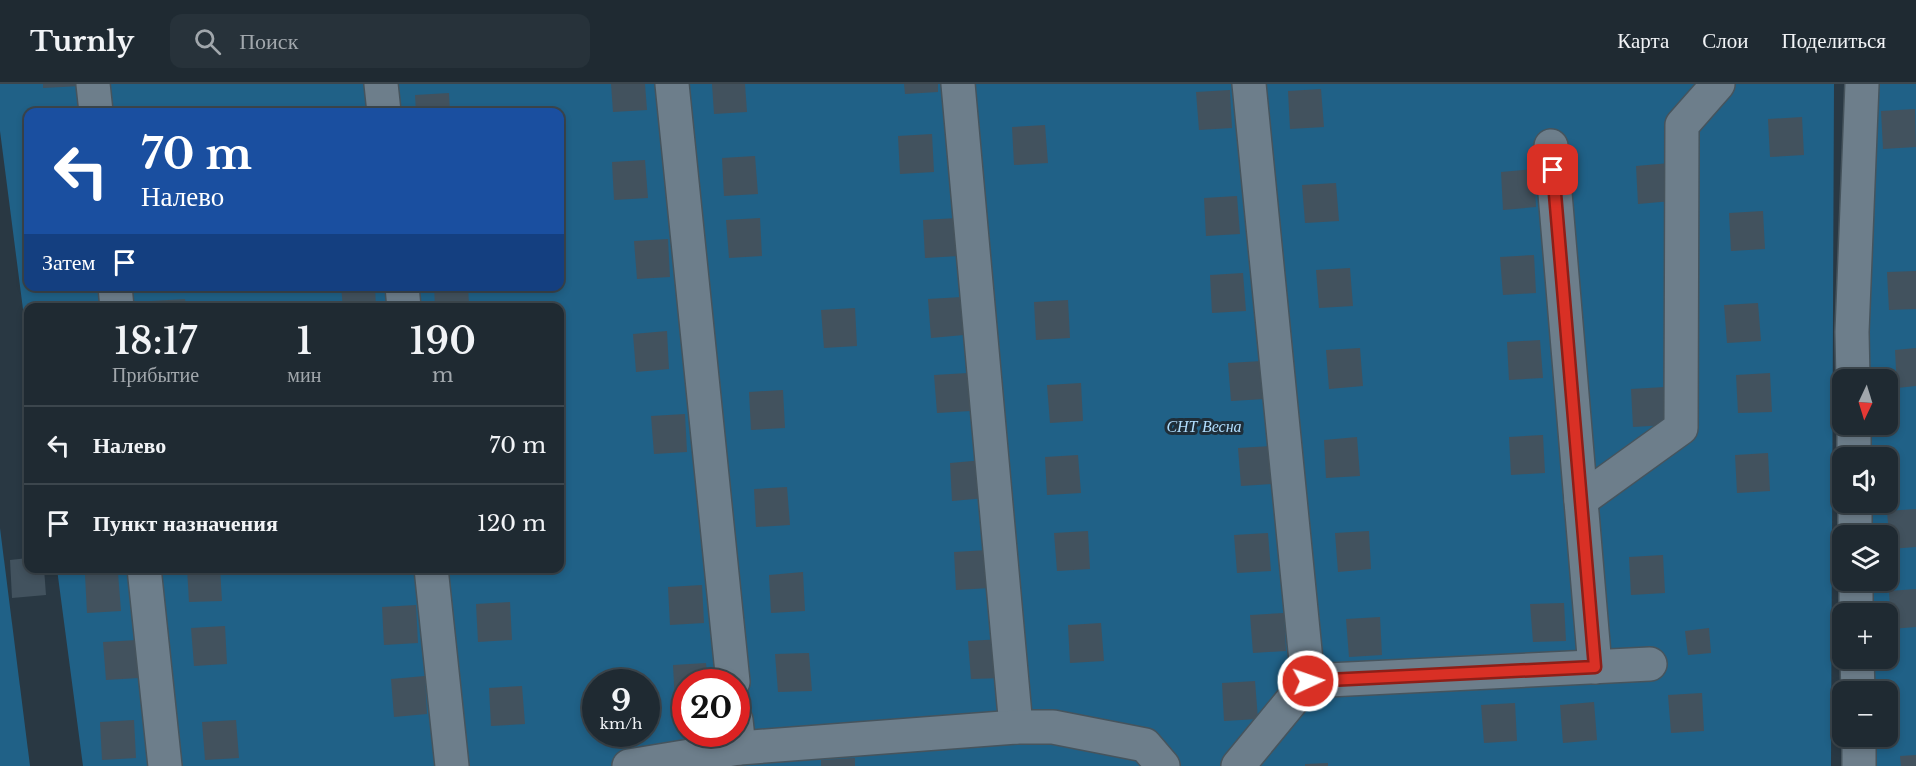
<!DOCTYPE html>
<html lang="ru">
<meta charset="utf-8">
<style>
body{margin:0;font-family:"Libre Baskerville",serif;background:#27323a;color:#f1f3f6;height:100vh;display:flex;flex-direction:column;font-size:22px;white-space:nowrap}
*{box-sizing:border-box;margin:0}
p{font-size:20px;color:#a1a7ac}
.icon{flex:none;width:33px;height:33px;fill:none;stroke:currentColor;stroke-width:2;stroke-linecap:round;stroke-linejoin:round}
.map{position:relative;flex:1;overflow:hidden}
.details{position:absolute;left:24px;top:219px;width:540px;height:270px;display:flex;flex-direction:column;background:#1f2a32;border-radius:12px;box-shadow:0 3px 9px #0003,0 0 0 2px #3c464d}
.details>*{flex:none}
.guide{position:absolute;left:24px;top:24px;width:540px;height:183px;border-radius:12px;box-shadow:0 3px 9px #0003,0 0 0 2px #3c464d;background:#1a4fa0;color:#fff;overflow:hidden}
.needle{width:39px;rotate:184deg}
.tools{position:absolute;left:1832px;top:285px;display:grid;gap:12px}
.tools a{display:grid;place-items:center;width:66px;height:66px;border-radius:12px;background:#1f2a32;box-shadow:0 3px 9px #0003,0 0 0 2px #3c464d;font-size:30px}
.speed{position:absolute;left:582px;top:585px;display:flex;gap:12px;font-size:30px;font-weight:700;text-align:center}
.speed>*{display:grid;place-content:center;width:78px;height:78px;border-radius:50%;background:#1f2a32;box-shadow:0 3px 9px #0003,0 0 0 2px #3c464d;line-height:1}
.speed small{font-size:15px;font-weight:400}
.speed .limit{border:9px solid #d22;background:#fff;color:#111}
.pin{position:absolute;display:grid;place-items:center;width:51px;height:51px;color:#fff;margin:-26px;border-radius:12px;box-shadow:0 3px 9px #0006}
.me{position:absolute;width:66px;margin:-33px;rotate:87deg;stroke-linejoin:round;filter:drop-shadow(0 0 4px #0008)}
.turn{display:flex;align-items:center;gap:21px;height:126px;padding:0 18px;font-size:27px}
.turn .icon{width:78px;height:78px;stroke-width:2.5}
.turn b{display:block;font-size:42px;line-height:51px}
.then{display:flex;align-items:center;height:57px;padding:0 18px;background:#0003;gap:12px;font-size:22px}
.eta{display:flex;justify-content:space-evenly;align-items:center;height:102px;text-align:center}
.eta b{font-size:36px;font-weight:600;line-height:42px}
ul{padding:0;list-style:none}
li{display:flex;align-items:center;gap:18px;height:78px;padding:0 18px;border-top:2px solid #3c464d}
li div{flex:1}
li b{display:block;font-size:22px}
li em{font-style:normal}
header{display:flex;align-items:center;gap:36px;box-sizing:border-box;height:84px;padding:0 30px;background:#1f2a32;border-bottom:2px solid #3c464d}
header strong{font-size:28px}
nav{display:flex;gap:33px;margin-inline-start:auto;font-size:21px}
.search{width:420px;height:54px;background:#27323a;display:flex;align-items:center;gap:15px;box-sizing:border-box;padding:0 21px;border-radius:12px;color:#a1a7ac;font-size:22px}
.map>svg:first-child{display:block}
</style>
<header>
<strong>Turnly</strong>
<div class="search"><svg class="icon" aria-label="search" viewBox="0 0 24 24"><circle cx="10" cy="10" r="6"/><path d="M15 15l6 6"/></svg>Поиск</div>
<nav><a>Карта</a><a>Слои</a><a>Поделиться</a></nav>
</header>
<div class="map">
<svg width="1916" height="682" viewBox="0 0 1916 682">
<rect width="100%" height="100%" fill="#293843"/>
<g fill="#206187" fill-rule="evenodd">
<path d="M0 0H1834L1831 682H83L57 485 560 484V224H28V264L0 47ZM28 28H560V202H28ZM596 598H646V650H596ZM686 598H736V650H686Z"/>
<path d="M1855 0H1916V682H1857V653L1887 652V608L1857 607V575L1887 574V530L1857 529V497L1887 496V452L1857 451V419L1887 418V374L1856 373V341L1887 340V296L1856 295Z"/>
<path d="M0 444 30 682H0Z"/>
</g>
<g fill="#42525e">
<path d="M43 0H81V2L43 4Z"/>
<path d="M611 0H645L647 26 613 28Z"/>
<path d="M712 0H745L747 28 714 30Z"/>
<path d="M904 0H938V8L905 10Z"/>
<path d="M1321 5 1324 43 1290 45 1288 7Z"/>
<path d="M1230 6 1232 44 1199 46 1196 8Z"/>
<path d="M449 9 450 28H416L415 11Z"/>
<path d="M360 25V28H323V27Z"/>
<path d="M1915 25 1916 63 1883 65 1881 27Z"/>
<path d="M1802 33 1804 71 1770 73 1768 35Z"/>
<path d="M1045 41 1048 79 1014 81 1012 43Z"/>
<path d="M932 50 934 88 900 90 898 52Z"/>
<path d="M755 72 758 110 724 112 722 74Z"/>
<path d="M645 76 648 114 614 116 612 78Z"/>
<path d="M1670 79 1672 117 1638 120 1636 82Z"/>
<path d="M1534 85 1536 123 1503 126 1501 88Z"/>
<path d="M1336 99 1339 137 1305 139 1302 101Z"/>
<path d="M1237 112 1240 150 1206 152 1204 114Z"/>
<path d="M1763 127 1765 165 1731 167 1729 129Z"/>
<path d="M760 134 762 172 729 174 726 136Z"/>
<path d="M957 134 959 172 925 174 923 136Z"/>
<path d="M668 155 670 193 637 195 634 157Z"/>
<path d="M1534 171 1536 209 1503 211 1500 173Z"/>
<path d="M1350 184 1353 222 1319 224 1316 186Z"/>
<path d="M1916 187V225L1889 226 1887 188Z"/>
<path d="M1243 189 1246 227 1212 229 1210 191Z"/>
<path d="M341 202H375L376 224H343Z"/>
<path d="M434 202H468L469 221 435 223Z"/>
<path d="M962 213 964 251 931 254 928 215Z"/>
<path d="M185 215 186 224H152V217Z"/>
<path d="M1068 216 1070 254 1036 256 1034 218Z"/>
<path d="M91 217V224H57V219Z"/>
<path d="M1758 219 1761 257 1727 259 1724 221Z"/>
<path d="M855 224 857 262 824 264 821 226Z"/>
<path d="M667 247 669 285 636 288 633 250Z"/>
<path d="M1540 256 1543 294 1509 296 1507 258Z"/>
<path d="M1360 264 1363 302 1329 305 1326 266Z"/>
<path d="M1916 264V302L1897 304 1895 266Z"/>
<path d="M1262 277 1265 315 1231 317 1228 279Z"/>
<path d="M968 289 971 327 937 329 934 291Z"/>
<path d="M1770 289 1772 328 1738 329 1736 291Z"/>
<path d="M1081 299 1083 337 1050 339 1047 301Z"/>
<path d="M1665 303 1667 341 1633 343 1631 305Z"/>
<path d="M783 306 785 344 751 346 749 308Z"/>
<path d="M685 330 687 368 654 370 651 332Z"/>
<path d="M1543 351 1545 389 1511 391 1509 353Z"/>
<path d="M1357 353 1360 392 1326 394 1324 356Z"/>
<path d="M1272 362 1274 400 1241 402 1238 364Z"/>
<path d="M1768 369 1770 407 1737 409 1735 371Z"/>
<path d="M1078 371 1081 409 1047 411 1045 373Z"/>
<path d="M984 376 986 414 952 417 950 379Z"/>
<path d="M787 403 790 441 756 443 754 405Z"/>
<path d="M1916 425V463L1890 465 1887 427Z"/>
<path d="M1088 447 1090 485 1057 487 1054 449Z"/>
<path d="M1369 447 1371 485 1338 488 1335 449Z"/>
<path d="M1268 449 1271 487 1237 489 1234 451Z"/>
<path d="M988 466 990 504 956 506 954 468Z"/>
<path d="M1663 471 1665 509 1631 511 1629 473Z"/>
<path d="M28 474V484H44L46 511 12 514 10 476Z"/>
<path d="M187 484H220L222 517 189 518Z"/>
<path d="M803 488 805 527 771 529 769 491Z"/>
<path d="M118 489 121 527 87 529 85 491Z"/>
<path d="M702 501 704 539 670 541 668 503Z"/>
<path d="M1916 505V543L1891 545 1889 507Z"/>
<path d="M510 518 512 556 478 558 476 520Z"/>
<path d="M1564 519 1566 557 1533 558 1530 520Z"/>
<path d="M416 521 418 559 384 561 382 523Z"/>
<path d="M1284 529 1286 567 1253 569 1250 531Z"/>
<path d="M1380 533 1382 571 1349 573 1346 535Z"/>
<path d="M1101 539 1104 577 1070 579 1068 541Z"/>
<path d="M225 542 227 580 194 582 191 544Z"/>
<path d="M1709 544 1711 569 1688 571 1685 547Z"/>
<path d="M1002 555 1004 594 971 595 968 557Z"/>
<path d="M137 556 139 594 106 596 103 558Z"/>
<path d="M809 569 812 607 778 608 775 570Z"/>
<path d="M706 579 708 598H686V619H675L673 581Z"/>
<path d="M425 592 427 630 394 633 391 595Z"/>
<path d="M1255 597 1258 635 1224 637 1222 599Z"/>
<path d="M522 602 525 640 491 642 489 604Z"/>
<path d="M1702 609 1704 647 1671 649 1668 611Z"/>
<path d="M1594 618 1597 656 1563 659 1560 621Z"/>
<path d="M1515 619 1517 657 1484 659 1481 621Z"/>
<path d="M134 636 136 674 102 676 100 638Z"/>
<path d="M236 636 239 674 205 676 202 638Z"/>
<path d="M1916 671V682H1901L1900 672Z"/>
<path d="M855 674V682H821V676Z"/>
<path d="M1328 679V682H1305V680Z"/>
</g>
<g fill="none" stroke-linecap="round" stroke-linejoin="round">
<g stroke="#46545d" stroke-width="36">
<g id="minor">
<path d="M93 0 96 28"/>
<path d="M381 0 384 28"/>
<path d="M672 0 733 598"/>
<path d="M958 0 1016 643"/>
<path d="M1551 62 1595 583"/>
<path d="M115 202 117 224"/>
<path d="M402 202 404 224"/>
<path d="M1853 296 1852 248 1862 0"/>
<path d="M1854 340V374"/>
<path d="M1581 416 1681 344 1682 41 1718 0"/>
<path d="M1855 418V452"/>
<path d="M144 484 165 682"/>
<path d="M431 484 452 682"/>
<path d="M1856 496V530"/>
<path d="M1857 574 1858 608"/>
<path d="M1308 597 1650 580"/>
<path d="M736 636 739 664"/>
<path d="M1859 652V682"/>
<path d="M629 682 739 664 1016 643H1053L1145 661 1163 682"/>
<path d="M1238 682 1308 597 1249 0"/>
</g>
</g>
<use href="#minor" stroke="#6d7e8b" stroke-width="33"/>
</g>
<g fill="none" stroke-linecap="round" stroke-linejoin="round">
<g stroke="#8d1f18" stroke-width="15">
<path id="route" d="M1308 597 1595 583 1553 86"/>
</g>
<use href="#route" stroke="#d93025" stroke-width="10"/>
</g>
<g text-anchor="middle" dominant-baseline="central" stroke-width="6" stroke-linejoin="round" paint-order="stroke">
<g font-size="16" font-style="italic" fill="#b1defe" stroke="#1f2e39">
<text x="1204" y="342">СНТ Весна</text>
</g>
</g>
</svg>
<div class="tools">
<a><svg class="needle" viewBox="-14 -14 28 28"><path d="M0-13l5 13h-10z" fill="#e53935"/><path d="M0 13l5-13h-10z" fill="#a1a7ac"/></svg></a>
<a><svg class="icon" aria-label="sound" viewBox="0 0 24 24"><path d="M4 9h4l5-4v14l-5-4H4zM17 9q2 3 0 6"/></svg></a>
<a><svg class="icon" aria-label="layers" viewBox="0 0 24 24"><path d="M12 4l9 5-9 5-9-5zM3 14l9 5 9-5"/></svg></a>
<a>+</a>
<a>−</a>
</div>
<div class="speed"><div>9<small>km/h</small></div><div class="limit">20</div></div>
<div class="pin" style="left:1553px;top:86px;background:#d93025"><svg class="icon" aria-label="arrive" viewBox="0 0 24 24"><path d="M6 21V4h12l-3 4 3 4H6"/></svg></div>
<svg class="me" style="left:1308px;top:597px" viewBox="-20 -20 40 40"><circle r="17" fill="#d93025" stroke="#fff" stroke-width="3"/><path d="M0-11L8 9 0 5-8 9z" fill="#fff"/></svg>
<div class="guide">
<div class="turn"><svg class="icon" aria-label="left" viewBox="0 0 24 24"><path d="M17 20v-9H6M10 6l-5 5 5 5"/></svg><div><b>70 m</b>Налево</div></div>
<div class="then">Затем<svg class="icon" aria-label="arrive" viewBox="0 0 24 24"><path d="M6 21V4h12l-3 4 3 4H6"/></svg></div>
</div>
<section class="details">
<div class="eta">
<div><b>18:17</b><p>Прибытие</p></div>
<div><b>1</b><p>мин</p></div>
<div><b>190</b><p>m</p></div>
</div>
<ul>
<li><svg class="icon" aria-label="left" viewBox="0 0 24 24"><path d="M17 20v-9H6M10 6l-5 5 5 5"/></svg><div><b>Налево</b></div><em>70 m</em></li>
<li><svg class="icon" aria-label="arrive" viewBox="0 0 24 24"><path d="M6 21V4h12l-3 4 3 4H6"/></svg><div><b>Пункт назначения</b></div><em>120 m</em></li>
</ul>
</section>
</div>
